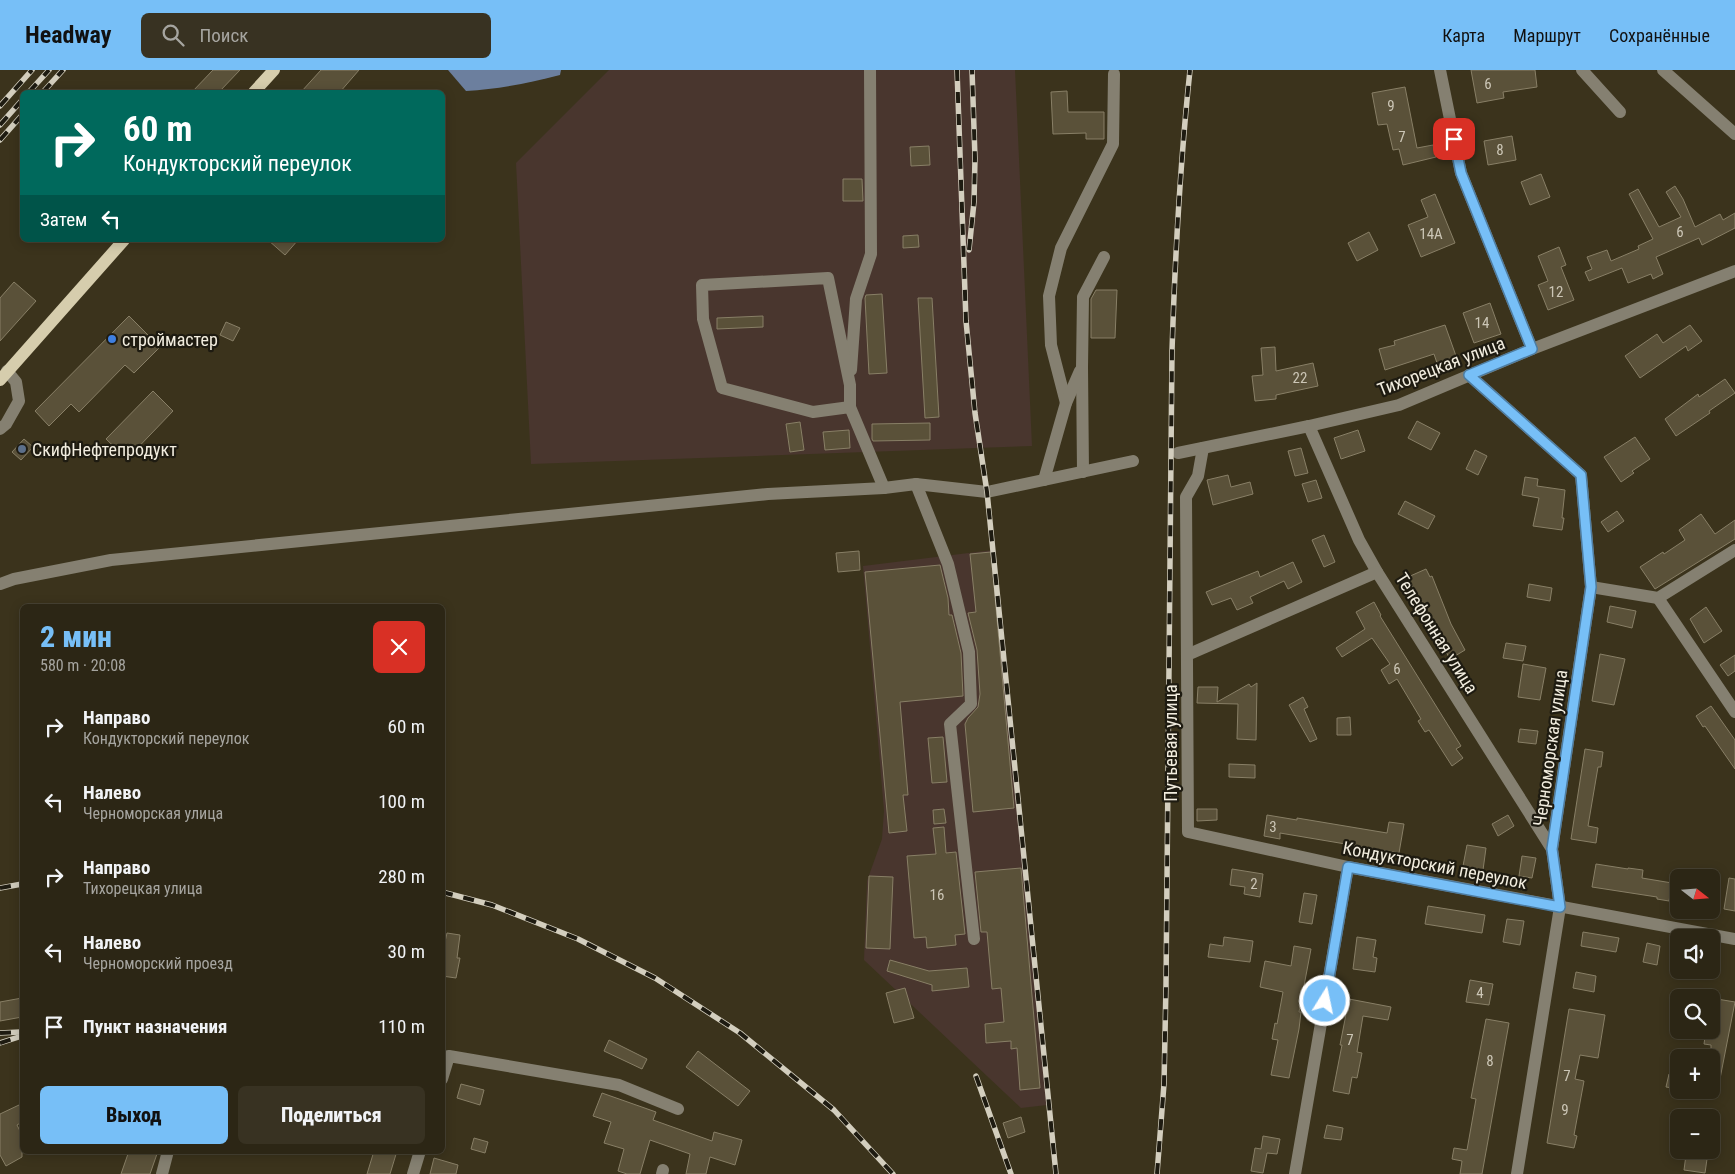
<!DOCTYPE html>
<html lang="ru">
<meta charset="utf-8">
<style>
body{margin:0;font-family:"Roboto Condensed",sans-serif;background:#383222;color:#f1f3f6;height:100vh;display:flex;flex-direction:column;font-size:19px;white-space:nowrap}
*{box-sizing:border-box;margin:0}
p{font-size:16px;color:#a6a5a0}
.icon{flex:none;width:28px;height:28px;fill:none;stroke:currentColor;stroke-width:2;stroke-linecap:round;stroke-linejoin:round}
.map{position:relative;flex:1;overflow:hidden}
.side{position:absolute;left:20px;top:534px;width:425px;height:550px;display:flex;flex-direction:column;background:#2c2615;border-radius:8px;box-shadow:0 2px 12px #0003,0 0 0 1px #484334}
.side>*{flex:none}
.top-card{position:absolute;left:20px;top:20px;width:425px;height:152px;border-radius:8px;box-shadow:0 2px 12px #0003,0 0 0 1px #484334;background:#00695c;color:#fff;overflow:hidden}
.needle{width:32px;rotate:107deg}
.controls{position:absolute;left:1670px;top:799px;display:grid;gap:10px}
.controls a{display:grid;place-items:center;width:50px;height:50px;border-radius:8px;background:#2c2615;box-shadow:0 2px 12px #0003,0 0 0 1px #484334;font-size:25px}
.pin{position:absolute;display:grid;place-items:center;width:42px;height:42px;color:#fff;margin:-21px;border-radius:10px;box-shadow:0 2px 8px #0006}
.me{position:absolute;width:55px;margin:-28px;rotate:10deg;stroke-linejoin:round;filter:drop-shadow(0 0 4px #0008)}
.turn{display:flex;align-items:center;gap:18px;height:105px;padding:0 20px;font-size:22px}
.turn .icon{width:65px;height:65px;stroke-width:2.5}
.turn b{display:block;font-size:35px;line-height:42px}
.then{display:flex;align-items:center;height:48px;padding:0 20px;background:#0003;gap:10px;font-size:19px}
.round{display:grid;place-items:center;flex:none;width:52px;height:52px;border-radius:8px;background:#383222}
.overview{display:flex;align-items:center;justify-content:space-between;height:85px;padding:0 20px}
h1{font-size:30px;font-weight:800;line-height:38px;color:#77bff7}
.action{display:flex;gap:10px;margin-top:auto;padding:10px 20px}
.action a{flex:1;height:58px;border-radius:8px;background:#77bff7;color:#111;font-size:20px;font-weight:800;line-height:58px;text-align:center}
.action a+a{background:#383222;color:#f1f3f6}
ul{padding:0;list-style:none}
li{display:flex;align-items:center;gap:15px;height:75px;padding:0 20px}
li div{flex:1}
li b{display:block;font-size:19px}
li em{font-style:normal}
header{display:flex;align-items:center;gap:30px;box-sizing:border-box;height:70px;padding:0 25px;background:#77bff7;color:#111}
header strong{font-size:24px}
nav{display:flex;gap:28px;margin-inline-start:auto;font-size:18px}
.search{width:350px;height:45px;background:#383222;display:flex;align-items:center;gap:12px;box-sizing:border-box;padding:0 18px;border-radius:8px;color:#a6a5a0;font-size:19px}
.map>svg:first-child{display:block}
</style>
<header>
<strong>Headway</strong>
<div class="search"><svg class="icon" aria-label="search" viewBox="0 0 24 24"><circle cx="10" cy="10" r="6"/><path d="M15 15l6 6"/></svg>Поиск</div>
<nav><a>Карта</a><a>Маршрут</a><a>Сохранённые</a></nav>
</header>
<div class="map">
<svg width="1735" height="1104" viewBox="0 0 1735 1104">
<rect width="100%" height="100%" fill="#3b331c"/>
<g fill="#49362e">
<path d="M609 0H1015L1032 376 531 394 516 93Z"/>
<path d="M993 480 1047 1035 1021 1038 864 890 867 811 882 769 884 741 863 496Z"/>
</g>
<path fill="#6c7f9e" d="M448 0H561L560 5C529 13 499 19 466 21Z"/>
<g fill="#5a5139" stroke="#887f66">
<path d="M213 0H240L219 22H192Z"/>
<path d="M321 0H359L340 22H301Z"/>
<path d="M1471 0H1535L1537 17 1503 22 1504 28 1477 33Z"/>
<path d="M1405 17 1417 78 1433 75 1436 87 1403 95 1399 79 1393 80 1387 54 1378 55 1372 23Z"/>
<path d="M1067 21 1068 42H1104V69H1086V63L1053 64 1051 22Z"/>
<path d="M1512 66 1516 90 1488 95 1484 71Z"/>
<path d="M929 76 930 95 911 96 910 77Z"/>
<path d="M1541 104 1550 127 1530 135 1521 112Z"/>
<path d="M843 109H862L863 131H843Z"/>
<path d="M1675 116 1683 129 1695 157 1720 144 1723 150 1735 143V158L1702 175 1699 168 1656 187 1663 204 1653 209 1651 204 1628 213 1622 198 1589 211 1585 202 1592 199 1587 187 1607 180 1611 191 1639 179 1638 176 1653 169 1629 124 1638 119 1659 157 1681 147 1666 122Z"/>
<path d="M1435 124 1455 173 1421 187 1408 155 1428 147 1421 130Z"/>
<path d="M1369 162 1378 180 1357 191 1348 173Z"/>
<path d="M918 165 919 177 903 178V166Z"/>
<path d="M268 170H298L285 185Z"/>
<path d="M1559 177 1566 195 1561 197 1574 230 1548 240 1538 215 1548 211 1538 186Z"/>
<path d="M14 212 36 231 0 271V228Z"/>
<path d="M1096 220H1117L1115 268H1091V229Z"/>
<path d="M882 224 887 303 869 304 865 228 866 225Z"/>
<path d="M918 228H932L939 347 925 348Z"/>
<path d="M1490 233 1501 264 1474 273 1463 243Z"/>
<path d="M129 246 160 277 134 303 125 295 79 342 71 334 49 356 35 341Z"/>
<path d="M763 246V257L717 259V248Z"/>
<path d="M226 252 240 258 233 271 220 265Z"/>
<path d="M1445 255 1456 286 1437 293 1434 284 1385 300 1379 279 1395 275 1394 271Z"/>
<path d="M1690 255 1702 271 1688 281 1686 276 1640 308 1625 286 1657 264 1663 273Z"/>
<path d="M1275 277 1276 301 1313 293 1318 316 1276 325V329L1255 331 1252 306 1263 305 1261 278Z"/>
<path d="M1725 309 1735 323 1709 341 1710 343 1676 366 1665 349 1698 324 1699 327Z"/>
<path d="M153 321 173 341 127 389 106 369Z"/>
<path d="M1417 351 1440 363 1431 380 1408 368Z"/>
<path d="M800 352 804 380 790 382 786 354Z"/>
<path d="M930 353V370L873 371 872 369V354Z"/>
<path d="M849 360 850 378 825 380 823 362Z"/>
<path d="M1358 360 1365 381 1341 389 1334 368Z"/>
<path d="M1635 367 1650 389 1632 401 1634 403 1621 412 1604 387Z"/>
<path d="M24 369 33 377 21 390 12 382Z"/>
<path d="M1301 378 1308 403 1295 406 1288 381Z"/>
<path d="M1475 380 1487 386 1478 405 1466 399Z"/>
<path d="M1228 405 1231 417 1250 412 1253 424 1213 435 1207 410Z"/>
<path d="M1525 407 1538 409 1537 416 1565 420 1562 448H1564L1562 460 1533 456 1539 428 1522 425Z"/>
<path d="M1316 410 1322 428 1308 432 1302 414Z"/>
<path d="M1405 431 1435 446 1428 459 1398 444Z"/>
<path d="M1617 441 1624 451 1608 462 1601 452Z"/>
<path d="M1701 444 1715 464 1735 450V469L1655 519 1640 497 1663 482 1664 484 1685 470 1679 460Z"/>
<path d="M1324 465 1335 492 1324 497 1312 470Z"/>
<path d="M859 481 860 500 838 502 836 483Z"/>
<path d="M991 482 1014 738 973 742 965 654 968 648 978 637 980 624 977 580 968 543 976 542 970 484Z"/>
<path d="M1293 492 1302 512 1288 519 1284 511 1250 527 1253 533 1237 540 1231 528 1212 535 1206 522 1258 501 1260 507Z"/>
<path d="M940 495 948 528 949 545H952L961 583 963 626 900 632 908 725H903L907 761 889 763 865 502Z"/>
<path d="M1426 499 1430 507 1432 506 1451 554 1465 580 1450 589 1428 550 1408 507Z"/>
<path d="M1529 514 1552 518 1550 531 1527 527Z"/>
<path d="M1374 532 1381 545 1380 546 1461 676 1456 679 1463 688 1452 696 1429 660 1425 662 1418 651 1421 649 1397 609 1389 614 1381 600 1390 594 1372 568 1342 587 1336 578 1365 559 1356 542Z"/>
<path d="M1610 536 1636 541 1632 558 1607 552Z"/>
<path d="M1706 537 1722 561 1704 573 1690 549Z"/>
<path d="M1506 573 1526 576 1523 591 1503 588Z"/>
<path d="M1600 584 1625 589 1614 635 1592 631Z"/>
<path d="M1735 585V601L1728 606 1720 595Z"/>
<path d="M1523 594 1546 598 1540 630 1518 627Z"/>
<path d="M1257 613 1256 670 1237 669 1238 634 1197 633 1198 617H1218L1217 632 1249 614 1251 617Z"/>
<path d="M1303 627 1308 637 1304 639 1317 669 1310 672 1289 635Z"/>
<path d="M1711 636 1735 670V699L1705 656 1703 657 1696 646Z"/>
<path d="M1350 647 1351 665H1337V648Z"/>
<path d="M1520 659 1538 661 1536 674 1518 672Z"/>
<path d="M943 667 947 712 932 713 928 668Z"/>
<path d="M1585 679 1603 682 1601 697H1598L1588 756 1598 758 1596 773 1571 769Z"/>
<path d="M1229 694 1255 695V708L1229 707Z"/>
<path d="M944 739 946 753 934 754 933 740Z"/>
<path d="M1197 739H1217V750L1197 751Z"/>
<path d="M1267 745 1297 750V748L1387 763 1389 752 1404 754 1399 783 1280 763V769L1264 766Z"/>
<path d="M1508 745 1514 756 1498 766 1492 754Z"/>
<path d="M944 757 946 783 956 782 965 864 955 865 956 875 927 878 926 867 914 868 907 786 936 784 933 758Z"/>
<path d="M1467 775 1486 778 1483 800 1463 796Z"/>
<path d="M1522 786 1536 788 1532 808 1519 806Z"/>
<path d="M1596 794 1628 799V798L1643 800 1642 808 1672 813 1669 831 1657 829V827L1592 817Z"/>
<path d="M1021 798 1040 1018 1020 1020 1017 978 1011 979V971L986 973 985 954 1004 952 1001 918 992 919 987 862H981L975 802Z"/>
<path d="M1232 799 1263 804 1260 827 1244 824 1245 817 1230 815Z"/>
<path d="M869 806 893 807 890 879 866 878Z"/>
<path d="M1729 808 1735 809V841L1724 839Z"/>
<path d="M1304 823 1317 825 1312 854 1299 852Z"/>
<path d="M1428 836 1485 845 1482 863 1425 854Z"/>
<path d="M1507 849 1524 851 1520 875 1503 872Z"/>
<path d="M1583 862 1619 868 1616 882 1581 876Z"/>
<path d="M447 863 460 865 457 888H460L456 908 442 906V885Z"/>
<path d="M1224 867 1253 871 1250 892 1208 887 1210 874 1223 876Z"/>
<path d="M1357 867 1376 870 1373 887 1377 888 1375 902 1353 899Z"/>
<path d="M1647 873 1660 876 1657 895 1643 892Z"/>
<path d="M1294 876 1311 879 1299 942H1301L1299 959 1289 1008 1271 1005 1278 970 1272 969 1275 953 1277 954 1283 922 1260 917 1265 891 1291 896Z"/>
<path d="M890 890 929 901 967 898 969 917 932 921V915L887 901Z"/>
<path d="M1576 902 1596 906 1594 922 1573 918Z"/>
<path d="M1470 910 1493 914 1489 935 1466 932Z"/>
<path d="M905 918 914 948 894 953 886 923Z"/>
<path d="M22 928V947L0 951V932Z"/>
<path d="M1349 929 1391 937 1388 950 1363 946 1357 982 1362 983 1357 1008 1352 1007 1349 1024 1333 1021 1342 975H1340Z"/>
<path d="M1717 929 1735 932 1717 1024 1711 1023V975L1704 974 1706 960H1711V957H1713Z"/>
<path d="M1569 939 1605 945 1598 988 1580 985 1575 1009 1584 1011 1574 1065 1577 1066 1574 1078 1547 1073Z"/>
<path d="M1486 949 1509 953 1482 1104H1460L1462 1091 1452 1089 1454 1078 1467 1080 1476 1029 1471 1028Z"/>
<path d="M609 970 647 989 642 999 604 981Z"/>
<path d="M698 981 750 1021 738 1036 686 997Z"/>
<path d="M1669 1004 1679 1005V1019L1666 1017Z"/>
<path d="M461 1014 484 1020 480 1035 457 1028Z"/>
<path d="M602 1023 656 1042 653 1050 712 1071 714 1062 742 1070 735 1095 710 1087 706 1104H686L690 1084 650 1070 640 1104H627L618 1101 624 1079 604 1073 611 1052 593 1046Z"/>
<path d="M19 1035 22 1041V1052L17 1055 22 1065V1087L6 1096 0 1085V1044Z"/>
<path d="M1021 1047 1025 1062 1008 1068 1003 1053Z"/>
<path d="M1327 1055 1343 1058 1341 1070 1324 1068Z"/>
<path d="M1263 1066 1280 1069 1277 1084 1267 1083 1263 1103 1251 1101 1255 1078 1261 1079Z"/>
<path d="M474 1068 488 1072 485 1083 471 1079Z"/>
<path d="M129 1081H158L150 1104H121Z"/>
<path d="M374 1081H397L390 1104H367Z"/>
<path d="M1686 1085 1707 1089 1705 1103 1684 1100Z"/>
<path d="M434 1088 458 1095 456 1104H430Z"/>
</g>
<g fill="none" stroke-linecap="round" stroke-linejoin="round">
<g stroke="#858071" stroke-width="12">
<path d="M1440 0 1461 103 1532 279"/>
<path d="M1582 0 1620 42"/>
<path d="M1663 0 1735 64"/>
<path d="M851 300 856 229 871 184 870 0"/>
<path d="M1469 305 1581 405 1591 517 1552 779 1560 837 1517 1104"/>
<path d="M1066 333 1051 275 1049 226 1061 178 1113 74 1114 4"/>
<path d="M850 337 813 342 722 318 703 249 702 215 828 208 850 315V337L884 418"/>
<path d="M1309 356 1359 470 1377 502 1552 779"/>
<path d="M0 359 6 354 19 331 16 312 7 301"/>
<path d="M1203 378 1198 406 1186 427 1188 762 1348 797 1735 869"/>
<path d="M1178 383 1309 356 1399 335 1532 279 1735 201"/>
<path d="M1083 402 1082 297 1083 227 1104 187"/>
<path d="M1044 410 1066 333 1080 301"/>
<path d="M916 414 948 494 969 582 971 634 950 654 974 869"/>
<path d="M0 514 14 509 111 490 768 424 884 418 916 414 987 422 1133 391"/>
<path d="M1591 517 1658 528 1735 480"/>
<path d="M1658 528 1735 642"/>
<path d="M1187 585 1377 502"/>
<path d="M442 1009 449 986 619 1015 678 1039"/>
<path d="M162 1104 168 1081"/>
<path d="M413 1104 420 1081"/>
<path d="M662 1104 663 1100"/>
<path d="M1295 1104 1348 797"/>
</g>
<g stroke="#d6cdad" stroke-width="12">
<path d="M254 22 274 0"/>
<path d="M0 310 124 170"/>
</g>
<g stroke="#d3cebe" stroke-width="5.5">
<g id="rail">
<path d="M957 0 966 251 975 343 987 422 1056 1104"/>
<path d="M29 22 49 0"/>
<path d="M43 22 63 0"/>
<path d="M0 36 32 0"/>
<path d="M0 55 22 30"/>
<path d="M0 70 22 45"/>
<path d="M969 180 974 132 975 88 972 0"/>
<path d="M0 818 22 814"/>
<path d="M442 822 492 835 578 869 655 908 740 963 834 1040 893 1104"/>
<path d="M0 963 20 962"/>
<path d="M0 973 22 966"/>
<path d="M976 1006 1011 1104"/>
<path d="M1157 1104 1164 1014 1166 915 1172 281C1175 187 1180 94 1190 0"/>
</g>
</g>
<use href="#rail" stroke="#1e1b11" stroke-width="4" stroke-dasharray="11" stroke-linecap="butt"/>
</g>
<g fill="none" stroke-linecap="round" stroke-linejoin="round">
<g stroke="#4d7ca1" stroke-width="12">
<path id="route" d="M1325 931 1348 797 1560 837 1552 779 1591 517 1581 405 1469 305 1532 279 1461 103 1454 69"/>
</g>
<use href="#route" stroke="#77bff7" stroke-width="9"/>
</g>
<circle fill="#3f7fe0" stroke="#1e1b11" stroke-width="2" cx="112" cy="269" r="5"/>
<circle fill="#5c6f8a" stroke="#1e1b11" stroke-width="2" cx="22" cy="379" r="5"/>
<g text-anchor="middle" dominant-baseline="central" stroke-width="4.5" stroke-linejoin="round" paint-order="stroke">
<g font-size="15" fill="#ccc6b6">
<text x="1488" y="14">6</text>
<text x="1391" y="36">9</text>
<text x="1402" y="67">7</text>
<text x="1500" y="80">8</text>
<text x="1680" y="162">6</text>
<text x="1431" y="164">14А</text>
<text x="1556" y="222">12</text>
<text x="1482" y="253">14</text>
<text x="1300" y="308">22</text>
<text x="1397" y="599">6</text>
<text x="1273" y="757">3</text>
<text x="1254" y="814">2</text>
<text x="937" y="825">16</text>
<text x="1480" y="923">4</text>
<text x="1350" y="970">7</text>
<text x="1490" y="991">8</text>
<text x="1567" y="1006">7</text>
<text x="1565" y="1040">9</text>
</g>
<g font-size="18" fill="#f2eddf" stroke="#1e1b11" text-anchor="start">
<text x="122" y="269">строймастер</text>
<text x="32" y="379">СкифНефтепродукт</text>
</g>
<g font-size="18" fill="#f2eddf" stroke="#1e1b11">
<text transform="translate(1441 296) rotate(-21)">Тихорецкая улица</text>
<text transform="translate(1437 563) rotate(58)">Телефонная улица</text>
<text transform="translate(1170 673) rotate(-90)">Путьевая улица</text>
<text transform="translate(1550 678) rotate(-82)">Черноморская улица</text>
<text transform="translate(1435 795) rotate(11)">Кондукторский переулок</text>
</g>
</g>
</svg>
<div class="controls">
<a><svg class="needle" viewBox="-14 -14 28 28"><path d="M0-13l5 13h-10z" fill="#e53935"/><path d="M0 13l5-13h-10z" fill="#a6a5a0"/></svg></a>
<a><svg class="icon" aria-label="sound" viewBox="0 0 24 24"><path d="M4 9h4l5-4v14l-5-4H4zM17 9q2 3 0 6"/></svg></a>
<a><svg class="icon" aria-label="search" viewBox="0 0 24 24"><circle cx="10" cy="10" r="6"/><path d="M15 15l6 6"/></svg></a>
<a>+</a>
<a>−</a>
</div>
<div class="pin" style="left:1454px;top:69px;background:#d93025"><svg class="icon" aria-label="arrive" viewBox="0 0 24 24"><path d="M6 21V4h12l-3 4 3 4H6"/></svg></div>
<svg class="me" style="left:1325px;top:931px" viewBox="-20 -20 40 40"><circle r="17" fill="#77bff7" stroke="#fff" stroke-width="3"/><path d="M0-11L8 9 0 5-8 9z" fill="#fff"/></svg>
<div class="top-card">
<div class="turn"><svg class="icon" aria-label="right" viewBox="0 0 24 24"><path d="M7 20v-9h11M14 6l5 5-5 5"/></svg><div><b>60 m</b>Кондукторский переулок</div></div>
<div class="then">Затем<svg class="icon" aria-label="left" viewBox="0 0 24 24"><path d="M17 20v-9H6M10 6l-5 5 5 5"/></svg></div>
</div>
<section class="side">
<div class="overview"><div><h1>2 мин</h1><p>580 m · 20:08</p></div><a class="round" style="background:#d93025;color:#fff"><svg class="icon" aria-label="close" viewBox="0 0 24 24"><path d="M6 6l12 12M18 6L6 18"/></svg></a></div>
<ul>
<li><svg class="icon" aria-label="right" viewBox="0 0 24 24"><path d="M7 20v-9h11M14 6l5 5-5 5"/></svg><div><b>Направо</b><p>Кондукторский переулок</p></div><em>60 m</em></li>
<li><svg class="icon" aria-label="left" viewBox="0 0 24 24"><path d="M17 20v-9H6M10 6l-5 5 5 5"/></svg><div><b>Налево</b><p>Черноморская улица</p></div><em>100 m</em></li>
<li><svg class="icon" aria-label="right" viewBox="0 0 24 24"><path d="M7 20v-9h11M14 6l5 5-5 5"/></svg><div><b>Направо</b><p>Тихорецкая улица</p></div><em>280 m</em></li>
<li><svg class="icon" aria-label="left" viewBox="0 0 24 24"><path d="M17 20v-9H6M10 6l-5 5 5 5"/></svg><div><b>Налево</b><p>Черноморский проезд</p></div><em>30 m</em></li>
<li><svg class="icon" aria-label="arrive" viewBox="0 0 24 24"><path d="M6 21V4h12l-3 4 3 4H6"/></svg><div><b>Пункт назначения</b></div><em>110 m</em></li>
</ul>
<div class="action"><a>Выход</a><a>Поделиться</a></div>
</section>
</div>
